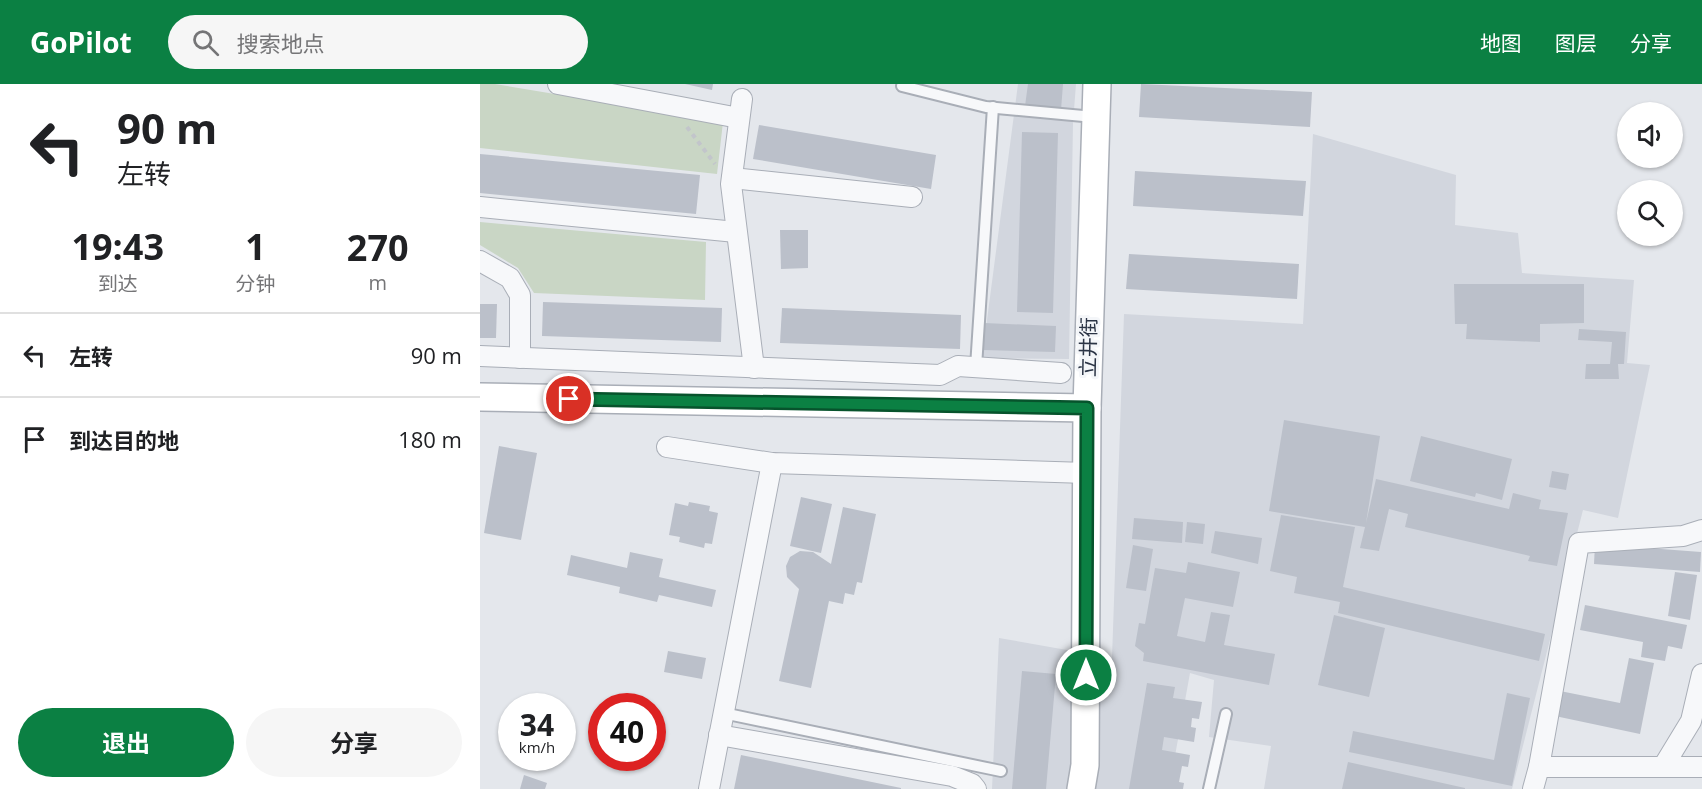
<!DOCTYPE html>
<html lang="zh">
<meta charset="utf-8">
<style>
body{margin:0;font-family:"Open Sans","Noto Sans SC",sans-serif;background:#f6f6f6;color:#202124;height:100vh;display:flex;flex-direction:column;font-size:22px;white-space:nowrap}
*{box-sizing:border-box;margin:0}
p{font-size:20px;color:#757577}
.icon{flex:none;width:33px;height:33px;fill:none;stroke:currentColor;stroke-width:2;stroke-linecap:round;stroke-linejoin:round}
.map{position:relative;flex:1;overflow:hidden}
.side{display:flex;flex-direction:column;background:#fff;width:480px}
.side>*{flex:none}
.hud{background:#fff;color:#202124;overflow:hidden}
.controls{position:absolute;left:1137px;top:18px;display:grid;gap:12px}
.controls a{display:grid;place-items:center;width:66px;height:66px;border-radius:50%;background:#fff;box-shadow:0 2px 4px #0004;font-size:30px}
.speed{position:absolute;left:18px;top:609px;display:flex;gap:12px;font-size:30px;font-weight:700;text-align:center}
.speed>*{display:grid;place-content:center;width:78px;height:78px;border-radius:50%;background:#fff;box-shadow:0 2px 4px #0004;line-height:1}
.speed small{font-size:15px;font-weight:400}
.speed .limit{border:9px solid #d22;background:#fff;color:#111}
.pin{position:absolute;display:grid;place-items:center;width:51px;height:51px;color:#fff;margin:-26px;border:3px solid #fff;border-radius:50%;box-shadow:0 2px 6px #0007}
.me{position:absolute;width:66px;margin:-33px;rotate:0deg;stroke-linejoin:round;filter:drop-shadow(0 0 4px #0008)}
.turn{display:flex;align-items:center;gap:21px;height:126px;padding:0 18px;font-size:27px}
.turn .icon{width:78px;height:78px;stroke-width:2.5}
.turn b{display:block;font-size:42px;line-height:51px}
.eta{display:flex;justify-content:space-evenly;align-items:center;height:102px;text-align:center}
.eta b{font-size:36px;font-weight:700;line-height:42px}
.primary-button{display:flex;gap:12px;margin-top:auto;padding:12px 18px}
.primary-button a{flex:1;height:69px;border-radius:36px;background:#0b8043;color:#fff;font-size:24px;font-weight:700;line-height:69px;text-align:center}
.primary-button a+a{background:#f6f6f6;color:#202124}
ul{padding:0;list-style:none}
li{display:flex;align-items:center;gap:18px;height:84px;padding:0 18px;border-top:2px solid #e0e0e0}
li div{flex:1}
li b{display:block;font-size:22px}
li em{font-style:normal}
header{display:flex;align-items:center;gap:36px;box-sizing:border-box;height:84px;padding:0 30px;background:#0b8043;color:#fff}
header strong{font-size:28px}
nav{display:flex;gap:33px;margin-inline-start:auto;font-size:21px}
.search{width:420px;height:54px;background:#f6f6f6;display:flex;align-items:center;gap:15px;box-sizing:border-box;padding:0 21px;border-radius:33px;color:#757577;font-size:22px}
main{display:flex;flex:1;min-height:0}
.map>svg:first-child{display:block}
</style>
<header>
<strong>GoPilot</strong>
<div class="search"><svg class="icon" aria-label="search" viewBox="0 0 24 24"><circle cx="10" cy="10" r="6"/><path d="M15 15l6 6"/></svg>搜索地点</div>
<nav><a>地图</a><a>图层</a><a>分享</a></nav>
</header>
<main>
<section class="side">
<div class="hud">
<div class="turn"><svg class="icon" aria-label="left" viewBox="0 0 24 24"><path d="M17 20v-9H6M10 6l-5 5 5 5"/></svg><div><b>90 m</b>左转</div></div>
</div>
<div class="eta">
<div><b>19:43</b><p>到达</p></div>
<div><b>1</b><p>分钟</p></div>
<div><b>270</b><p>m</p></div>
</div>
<ul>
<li><svg class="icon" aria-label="left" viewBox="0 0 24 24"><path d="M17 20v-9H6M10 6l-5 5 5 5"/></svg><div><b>左转</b></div><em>90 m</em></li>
<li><svg class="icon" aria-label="arrive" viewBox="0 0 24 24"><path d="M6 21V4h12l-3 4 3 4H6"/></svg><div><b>到达目的地</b></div><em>180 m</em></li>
</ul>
<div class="primary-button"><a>退出</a><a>分享</a></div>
</section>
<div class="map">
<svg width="1222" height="705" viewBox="0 0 1222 705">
<rect width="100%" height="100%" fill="#e4e7ec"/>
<g fill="#d2d6de">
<path d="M538 0H596L593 39 589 275 502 274Z"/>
<path d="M833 50 976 91 975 141 1038 149 1042 189 1154 196 1147 279 1170 281 1138 434 1103 426 1032 705H784L791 662 729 653 734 596 710 589 689 705H512L519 554 632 574 644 230 823 240Z"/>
</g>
<g fill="#c9d6c5">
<path d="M0 0H15L243 38 237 90 0 64Z"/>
<path d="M0 138 226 158 225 216 54 209 38 184 0 161Z"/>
</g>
<g fill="#bbc0ca">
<path d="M205 0H233L232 6Z"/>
<path d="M548 0H583L581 26 545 22Z"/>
<path d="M661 0 832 8 830 43 659 33Z"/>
<path d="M279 41 456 71 451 105 273 75Z"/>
<path d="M542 48 578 49 573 229 537 228Z"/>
<path d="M0 70 220 91 216 130 0 109Z"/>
<path d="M655 87 826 97 823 132 653 122Z"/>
<path d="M300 146H328V184L301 185Z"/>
<path d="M649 170 819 180 817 215 646 205Z"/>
<path d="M974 200H1104V239L1060 240V258L986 255 987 240H975Z"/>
<path d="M63 218 242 224 241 258 62 252Z"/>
<path d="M0 220H17L16 254H0Z"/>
<path d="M302 224 481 231 480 265 300 259Z"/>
<path d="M504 239 576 242 575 268 503 266Z"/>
<path d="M1099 245 1146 248 1144 280H1138L1139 295H1105L1106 280H1130L1132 258 1098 256Z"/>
<path d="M804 336 900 352 886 439 896 395 1029 425 1033 409 1061 416 1059 425 1088 429 1077 482 1048 477 1050 472 925 443 928 430 909 425 899 467 880 464 885 443 789 427Z"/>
<path d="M941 352 1032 375 1022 416 996 409 995 413 930 397Z"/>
<path d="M19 362 57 369 41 456 4 449Z"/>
<path d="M1072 387 1089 390 1086 406 1069 403Z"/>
<path d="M321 413 352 420 341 469 310 462Z"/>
<path d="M209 418 230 422 229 427 238 429 232 460 225 459 224 464 199 458 200 453 189 451 195 419 208 422Z"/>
<path d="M363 423 396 430 382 499 377 498 374 511 365 509 363 520 349 517 331 604 299 597 319 505 307 493 306 482 310 473 320 467 333 468 351 480Z"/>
<path d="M801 431 875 443 863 503 1065 550 1059 577 858 529 860 518 814 509 817 493 790 487Z"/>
<path d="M654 434 703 438 702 459 652 455Z"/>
<path d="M707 438 725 440 723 460 705 458Z"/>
<path d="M735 447 782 454 778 480 731 469Z"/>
<path d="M1115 460 1221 468 1220 488 1114 480Z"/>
<path d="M653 461 673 465 666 507 646 504Z"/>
<path d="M150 468 183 475 179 493 236 506 232 523 179 511 177 518 139 509 140 503 87 491 91 471 147 484Z"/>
<path d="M708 478 760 488 753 523 705 514 697 552 725 558 731 528 750 531 744 561 795 570 789 601 663 577 664 569 655 562 659 539 665 540 675 484 706 489Z"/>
<path d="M1195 488 1217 491 1210 536 1188 532Z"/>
<path d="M1105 521 1207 541 1202 565 1188 562 1185 577 1161 573 1163 558 1100 546Z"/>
<path d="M854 531 905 544 889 613 838 601Z"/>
<path d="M188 567 226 574 222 595 184 588Z"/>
<path d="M1149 574 1174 579 1160 650 1075 632 1080 607 1140 619Z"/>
<path d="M542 587 576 590 566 705H532Z"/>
<path d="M667 599 695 603 693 614 722 618 719 635 712 634 711 643 716 644 714 658 684 653 682 666 710 671 708 683 702 682 699 698 704 699 703 705H649Z"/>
<path d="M1027 609 1050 614 1032 702 869 668 873 647 1014 676Z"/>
<path d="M261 671 421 704V705H254Z"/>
<path d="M868 678 985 704V705H862Z"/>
<path d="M44 691 67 699 65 705H40Z"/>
</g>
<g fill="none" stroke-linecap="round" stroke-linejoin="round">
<g stroke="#a9aeb7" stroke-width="14">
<g id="lane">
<path d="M422 2 506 23 614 33"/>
<path d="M496 283 513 23"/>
<path d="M243 629 521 687"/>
<path d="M729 705 746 630"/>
</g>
</g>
<g stroke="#a9aeb7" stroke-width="22">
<g id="street">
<path d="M78 0 259 34"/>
<path d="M262 15 251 100 274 284"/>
<path d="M252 94 432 113"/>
<path d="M0 123 256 148"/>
<path d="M0 177 30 194 40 211V274"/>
<path d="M0 272 460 291 478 282 581 289"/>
<path d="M187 363 292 379 606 389"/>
<path d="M239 651 472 692 492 700 496 705"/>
<path d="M1059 683 1099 459 1203 452 1222 446"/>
<path d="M1183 683 1211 637 1222 590"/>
<path d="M229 705 292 379"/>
<path d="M1053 705 1059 683H1222"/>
</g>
</g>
<g stroke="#a9aeb7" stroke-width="30">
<g id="secondary">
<path d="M0 313 607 324"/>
<path d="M601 705 605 681 607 324 617 0"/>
</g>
</g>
<path stroke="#c2c5cb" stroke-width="4" stroke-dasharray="4.5 4.5" stroke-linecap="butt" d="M207 43 235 80"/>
<use href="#lane" stroke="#f7f8fa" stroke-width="10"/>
<use href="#street" stroke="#f7f8fa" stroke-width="20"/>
<use href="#secondary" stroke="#fff" stroke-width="27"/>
</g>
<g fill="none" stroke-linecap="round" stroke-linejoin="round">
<g stroke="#07532c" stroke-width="15">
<path id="route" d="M89 315 607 324 606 591"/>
</g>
<use href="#route" stroke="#0b8043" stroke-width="10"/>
</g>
<g text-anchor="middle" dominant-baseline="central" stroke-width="6" stroke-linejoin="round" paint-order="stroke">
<g font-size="20" fill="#2b3445" stroke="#f4f6f9">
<text transform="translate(608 263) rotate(-89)">立井街</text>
</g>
</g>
</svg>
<div class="controls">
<a><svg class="icon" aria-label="sound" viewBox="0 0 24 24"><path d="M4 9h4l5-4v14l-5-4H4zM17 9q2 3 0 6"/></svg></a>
<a><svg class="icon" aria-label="search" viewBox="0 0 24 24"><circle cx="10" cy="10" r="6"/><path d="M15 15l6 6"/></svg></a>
</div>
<div class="speed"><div>34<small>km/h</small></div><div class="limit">40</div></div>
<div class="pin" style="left:89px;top:315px;background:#d93025"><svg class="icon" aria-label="arrive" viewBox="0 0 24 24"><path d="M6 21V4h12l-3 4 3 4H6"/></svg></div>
<svg class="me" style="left:606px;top:591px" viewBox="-20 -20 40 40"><circle r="17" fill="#0b8043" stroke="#fff" stroke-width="3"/><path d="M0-11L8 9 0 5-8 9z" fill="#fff"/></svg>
</div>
</main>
